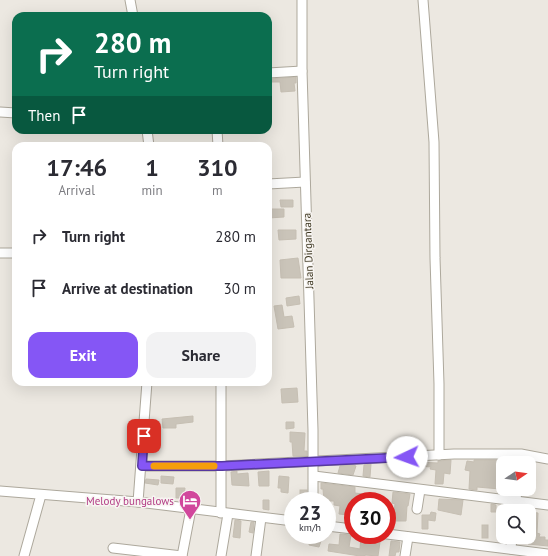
<!DOCTYPE html>
<style>
body{margin:0;font-family:"PT Sans",sans-serif;background:#f2f2f3;color:#2b2b33;height:100vh;display:flex;flex-direction:column;font-size:15px;white-space:nowrap}
*{box-sizing:border-box;margin:0}
p{font-size:13px;color:#7c7c81}
.icon{flex:none;width:22px;height:22px;fill:none;stroke:currentColor;stroke-width:2;stroke-linecap:round;stroke-linejoin:round}
.map{position:relative;flex:1;overflow:hidden}
.details{position:absolute;left:12px;top:142px;width:260px;height:244px;display:flex;flex-direction:column;background:#fff;border-radius:12px;box-shadow:0 4px 16px #0002}
.details>*{flex:none}
.hud{position:absolute;left:12px;top:12px;width:260px;height:122px;border-radius:12px;box-shadow:0 4px 16px #0002;background:#0b6e4f;color:#fff;overflow:hidden}
.needle{width:26px;rotate:77deg}
.tools{position:absolute;left:496px;top:456px;display:grid;gap:8px}
.tools a{display:grid;place-items:center;width:40px;height:40px;border-radius:8px;background:#fff;box-shadow:0 4px 16px #0002;font-size:20px}
.speed{position:absolute;left:284px;top:492px;display:flex;gap:8px;font-size:20px;font-weight:700;text-align:center}
.speed>*{display:grid;place-content:center;width:52px;height:52px;border-radius:50%;background:#fff;box-shadow:0 4px 16px #0002;line-height:1}
.speed small{font-size:10px;font-weight:400}
.speed .limit{border:6px solid #d22;background:#fff;color:#111}
.pin{position:absolute;display:grid;place-items:center;width:34px;height:34px;color:#fff;margin:-17px;border-radius:8px;box-shadow:0 2px 6px #0006}
.me{position:absolute;width:44px;margin:-22px;rotate:267deg;stroke-linejoin:round;filter:drop-shadow(0 0 3px #0008)}
.turn{display:flex;align-items:center;gap:14px;height:84px;padding:0 16px;font-size:18px}
.turn .icon{width:52px;height:52px;stroke-width:2.5}
.turn b{display:block;font-size:28px;line-height:34px}
.then{display:flex;align-items:center;height:38px;padding:0 16px;background:#0003;gap:8px;font-size:15px}
.eta{display:flex;justify-content:space-evenly;align-items:center;height:68px;text-align:center}
.eta b{font-size:24px;font-weight:600;line-height:28px}
.primary-button{display:flex;gap:8px;margin-top:auto;padding:8px 16px}
.primary-button a{flex:1;height:46px;border-radius:12px;background:#8556f5;color:#fff;font-size:16px;font-weight:600;line-height:46px;text-align:center}
.primary-button a+a{background:#f2f2f3;color:#2b2b33}
ul{padding:0;list-style:none}
li{display:flex;align-items:center;gap:12px;height:52px;padding:0 16px}
li div{flex:1}
li b{display:block;font-size:15px}
li em{font-style:normal}
.map>svg:first-child{display:block}
</style>
<div class="map">
<svg width="548" height="556" viewBox="0 0 548 556">
<rect width="100%" height="100%" fill="#ece8e1"/>
<g fill="#cac4b9" stroke="#c6bfb3">
<path d="M296 77V83H294L295 91 281 92 280 82H270V79Z"/>
<path d="M280 200H293V207H281Z"/>
<path d="M268 209H284V217L268 218Z"/>
<path d="M278 230H296V239L279 240Z"/>
<path d="M298 258 301 278H281L280 260Z"/>
<path d="M299 296 300 304 287 306 286 298Z"/>
<path d="M282 305 284 317 292 316 294 327 278 329 274 306Z"/>
<path d="M297 388 298 402 282 403 281 389Z"/>
<path d="M193 416V422L176 424V428H163L162 419Z"/>
<path d="M286 422H294V428L286 429Z"/>
<path d="M290 432 305 433 304 451H307V456H293L292 442H290Z"/>
<path d="M451 460 450 474 444 473 443 484H435L436 470 430 469 431 467 418 466V462L438 463V461Z"/>
<path d="M474 460H503V475L501 474 500 489 477 487V490L469 489 470 471 465 470 467 461 474 462Z"/>
<path d="M371 464 370 477 363 476 364 465Z"/>
<path d="M353 465 356 466 353 475 338 473 340 466Z"/>
<path d="M237 471V474L248 473 249 486 232 485 231 472Z"/>
<path d="M269 471V486H259L258 472Z"/>
<path d="M161 476 174 477 173 484 161 483Z"/>
<path d="M279 476 289 477 288 493 281 492V488H278Z"/>
<path d="M146 479 159 480 158 485 145 483Z"/>
<path d="M321 483 355 487V493L363 494V501L353 500V517H348V515L339 514 340 506 334 505V501H324L323 489H321Z"/>
<path d="M176 488H185L184 498H176Z"/>
<path d="M504 489H511L510 494H504Z"/>
<path d="M525 489H531V495H524Z"/>
<rect x="300" y="490" width="7" height="11"/>
<path d="M393 492 410 494 408 506H407L406 521H393L395 504 392 503Z"/>
<path d="M439 499 463 500 461 515 438 510Z"/>
<path d="M263 500H269V510L263 509Z"/>
<path d="M491 504 496 505V512H491Z"/>
<path d="M431 512 436 513 435 521 428 520V529H422V515H430Z"/>
<path d="M531 512 538 513 537 533 540 534 539 537H545V540H548V546L528 544Z"/>
<path d="M235 520 241 521 240 538 233 537Z"/>
<path d="M251 522H254L253 533 249 532Z"/>
<path d="M498 522 503 523V536H497Z"/>
<rect x="482" y="525" width="6" height="13"/>
<path d="M340 534 351 535 349 547 360 549 361 536 371 537V535H381L378 556 365 555V556H360L328 551 329 544 339 545Z"/>
<path d="M310 538 321 541 319 547 309 545Z"/>
<path d="M391 541 400 542 399 552H396L395 556H389Z"/>
</g>
<g fill="none" stroke-linecap="round" stroke-linejoin="round">
<g stroke="#ada89c" stroke-width="11">
<g id="minor">
<path d="M130 0 133 16"/>
<path d="M302 0V71L313 430V501"/>
<path d="M423 0 434 142 435 258 439 384V455"/>
<path d="M268 73 302 71"/>
<path d="M0 112 16 113"/>
<path d="M147 130 149 146"/>
<path d="M217 130 218 146"/>
<path d="M268 184 305 182"/>
<path d="M0 253H16"/>
<path d="M142 466H222L454 454H521L548 459"/>
<path d="M314 476 548 505"/>
<path d="M0 491 138 502 293 521"/>
<path d="M138 502 147 382"/>
<path d="M417 509 420 490"/>
<path d="M515 511 517 489"/>
<path d="M221 513V382"/>
<path d="M327 526 353 529"/>
<path d="M387 534 548 554"/>
<path d="M113 548 182 556"/>
<path d="M511 549 512 537"/>
<path d="M24 556 41 495"/>
<path d="M182 556 191 509"/>
<path d="M221 556 228 514"/>
<path d="M256 556 261 518"/>
<path d="M405 556 408 537"/>
</g>
</g>
<use href="#minor" stroke="#fff" stroke-width="9"/>
</g>
<g fill="none" stroke-linecap="round" stroke-linejoin="round">
<g stroke="#56389f" stroke-width="10">
<path id="route" d="M144 436 142 466H222L407 457"/>
</g>
<use href="#route" stroke="#8556f5" stroke-width="7"/>
<path stroke="#f59e0b" stroke-width="7" d="M154 466H214"/>
</g>
<defs>
<g id="hotel-pin" transform="scale(1.15)"><path d="M0 17L-7.5 6A9.5 9.5 0 1 1 7.5 6Z" fill="#d1479c" stroke="#f8f5f2"/><path d="M-6-4.5h1.5V1H6V5H4.5V3h-9V5H-6ZM-4 0a1.8 1.8 0 1 1 3.6 0ZM.5 0V-2.5h3Q6-2.5 6 0Z" fill="#fff"/></g>
</defs>
<g fill-rule="evenodd">
<use href="#hotel-pin" x="190" y="501"/>
</g>
<g text-anchor="middle" dominant-baseline="central" stroke-width="3" stroke-linejoin="round" paint-order="stroke">
<g font-size="11" fill="#3d3721" stroke="#f8f5f2">
<text transform="translate(308 251) rotate(-92)">Jalan Dirgantara</text>
</g>
<g font-size="11" fill="#b23c85" stroke="#f8f5f2" text-anchor="end">
<text x="174" y="501">Melody bungalows</text>
</g>
</g>
</svg>
<div class="tools">
<a><svg class="needle" viewBox="-14 -14 28 28"><path d="M0-13l5 13h-10z" fill="#e53935"/><path d="M0 13l5-13h-10z" fill="#7c7c81"/></svg></a>
<a><svg class="icon" aria-label="search" viewBox="0 0 24 24"><circle cx="10" cy="10" r="6"/><path d="M15 15l6 6"/></svg></a>
</div>
<div class="speed"><div>23<small>km/h</small></div><div class="limit">30</div></div>
<div class="pin" style="left:144px;top:436px;background:#d93025"><svg class="icon" aria-label="arrive" viewBox="0 0 24 24"><path d="M6 21V4h12l-3 4 3 4H6"/></svg></div>
<svg class="me" style="left:407px;top:457px" viewBox="-20 -20 40 40"><circle r="19" fill="#fff"/><path d="M0-13L10 11 0 6-10 11z" fill="#8556f5"/></svg>
<div class="hud">
<div class="turn"><svg class="icon" aria-label="right" viewBox="0 0 24 24"><path d="M7 20v-9h11M14 6l5 5-5 5"/></svg><div><b>280 m</b>Turn right</div></div>
<div class="then">Then<svg class="icon" aria-label="arrive" viewBox="0 0 24 24"><path d="M6 21V4h12l-3 4 3 4H6"/></svg></div>
</div>
<section class="details">
<div class="eta">
<div><b>17:46</b><p>Arrival</p></div>
<div><b>1</b><p>min</p></div>
<div><b>310</b><p>m</p></div>
</div>
<ul>
<li><svg class="icon" aria-label="right" viewBox="0 0 24 24"><path d="M7 20v-9h11M14 6l5 5-5 5"/></svg><div><b>Turn right</b></div><em>280 m</em></li>
<li><svg class="icon" aria-label="arrive" viewBox="0 0 24 24"><path d="M6 21V4h12l-3 4 3 4H6"/></svg><div><b>Arrive at destination</b></div><em>30 m</em></li>
</ul>
<div class="primary-button"><a>Exit</a><a>Share</a></div>
</section>
</div>
